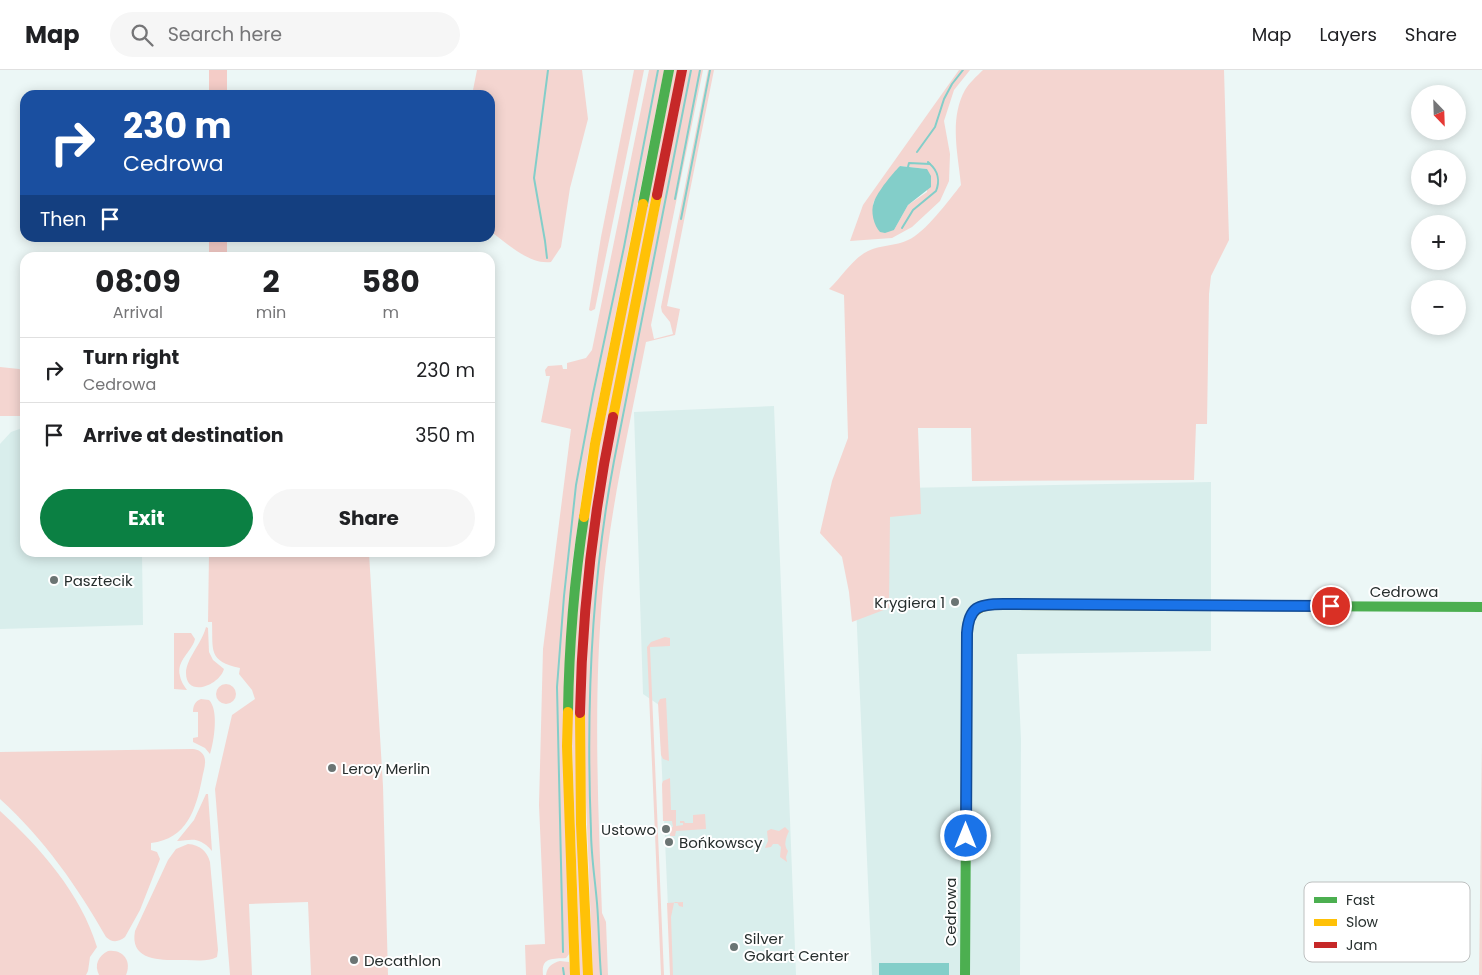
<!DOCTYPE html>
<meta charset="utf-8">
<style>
body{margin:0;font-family:Poppins,sans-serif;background:#f6f6f6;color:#202124;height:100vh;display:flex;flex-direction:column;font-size:19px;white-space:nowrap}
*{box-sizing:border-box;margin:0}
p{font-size:16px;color:#757577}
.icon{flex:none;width:28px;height:28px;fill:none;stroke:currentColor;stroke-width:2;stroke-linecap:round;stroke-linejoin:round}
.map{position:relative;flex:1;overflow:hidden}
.drawer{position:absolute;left:20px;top:182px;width:475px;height:305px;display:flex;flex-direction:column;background:#fff;border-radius:15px;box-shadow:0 2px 12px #0003}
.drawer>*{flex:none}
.banner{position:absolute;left:20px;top:20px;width:475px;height:152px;border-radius:15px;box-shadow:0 2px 12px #0003;background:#1a4fa0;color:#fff;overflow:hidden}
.needle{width:32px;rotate:157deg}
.controls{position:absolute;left:1411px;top:15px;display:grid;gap:10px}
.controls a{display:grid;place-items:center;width:55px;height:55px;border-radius:50%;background:#fff;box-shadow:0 2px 12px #0003;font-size:25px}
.pin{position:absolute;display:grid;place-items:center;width:42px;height:42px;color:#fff;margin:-21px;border:2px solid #fff;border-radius:50%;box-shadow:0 1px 5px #0007}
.me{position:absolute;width:55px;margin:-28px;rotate:0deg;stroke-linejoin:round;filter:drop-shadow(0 0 4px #0008)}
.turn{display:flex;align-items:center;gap:18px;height:105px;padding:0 20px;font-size:22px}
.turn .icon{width:65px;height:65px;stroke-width:2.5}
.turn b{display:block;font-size:35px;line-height:42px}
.then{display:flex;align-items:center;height:48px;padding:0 20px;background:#0003;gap:10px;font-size:19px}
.eta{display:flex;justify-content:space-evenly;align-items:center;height:85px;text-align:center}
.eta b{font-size:30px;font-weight:700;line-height:35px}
.primary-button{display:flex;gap:10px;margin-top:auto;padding:10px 20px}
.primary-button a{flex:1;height:58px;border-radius:30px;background:#0b8043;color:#fff;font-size:20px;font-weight:700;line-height:58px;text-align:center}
.primary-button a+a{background:#f6f6f6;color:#202124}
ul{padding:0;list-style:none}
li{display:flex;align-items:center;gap:15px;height:65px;padding:0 20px;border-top:1px solid #e0e0e0}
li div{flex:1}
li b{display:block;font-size:19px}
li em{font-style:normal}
header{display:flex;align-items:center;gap:30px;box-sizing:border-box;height:70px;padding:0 25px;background:#fff;border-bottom:1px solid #e0e0e0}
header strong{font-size:24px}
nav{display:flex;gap:28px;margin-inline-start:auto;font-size:18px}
.search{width:350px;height:45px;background:#f6f6f6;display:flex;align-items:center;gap:12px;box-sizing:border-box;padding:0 18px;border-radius:28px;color:#757577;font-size:19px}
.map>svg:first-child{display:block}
</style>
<header>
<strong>Map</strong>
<div class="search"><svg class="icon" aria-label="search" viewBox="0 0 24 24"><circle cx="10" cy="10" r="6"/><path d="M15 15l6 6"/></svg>Search here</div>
<nav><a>Map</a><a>Layers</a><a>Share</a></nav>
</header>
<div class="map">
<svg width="1482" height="905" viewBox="0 0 1482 905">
<rect width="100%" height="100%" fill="#ecf7f6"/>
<g fill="#d9eeec">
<path d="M774 336 796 905H671L659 635 643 624 634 342Z"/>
<path d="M25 357V482L142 483 143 555 0 559V374L11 362Z"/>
<path d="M1211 412V581L1017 584 1021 669 1020 905H872L851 419Z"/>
</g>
<g fill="#f4d5d0" fill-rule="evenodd">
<path d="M477 0H582L588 49 570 118 561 177 551 192C529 195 507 173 490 161V25H472Z"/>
<path d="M634 0H644L595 239 591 241 589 240 601 167Z"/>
<path d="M649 0H664L588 384 571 502 570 883 566 888C552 889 541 887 543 905H526L525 875 545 874 539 735 543 579 571 359 541 352 550 306H546L545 300 548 296 562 295 563 299H567V293L586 288 592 280Z"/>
<path d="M674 0H678L594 423 578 758 584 905H580L571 645 577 538 590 424Z"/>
<path d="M687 0H703L651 255 654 269 673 264 670 252 662 242 661 237 708 0H714L667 236 680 239 675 265 646 272C630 353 611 435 603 518 593 627 598 734 602 843L606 852 608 905H593L584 683 587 569 595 477 609 388Z"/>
<path d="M959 0H970L954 20 944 51 950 84 949 111 940 131 912 157 892 168 850 171 863 135ZM900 96 927 99V122L908 135 894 160 873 135 874 131Z"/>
<path d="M983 0H1224L1229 170 1211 206 1209 224 1207 354H1196L1194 410 972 411 971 358H918L921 444 890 447 889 538 852 552 849 522 842 487 820 463 832 411 848 368 844 225 829 219C842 207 852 189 868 181 880 175 896 176 908 170 925 163 949 130 961 115 958 84 949 49 965 20 969 13 977 6 983 0Z"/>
<path d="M0 297 19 299 25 302V346H0Z"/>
<path d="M209 483H369L383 716 388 905H311L308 832 249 834 252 905H230L215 719 232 645 255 629 252 620 239 604 240 598C208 591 213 581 212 552H208Z"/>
<path d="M206 557 208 558 209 582 213 590 224 599C219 616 186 628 186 603 186 589 202 573 206 557Z"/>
<path d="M174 563H191L195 569C192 582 176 590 180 606 181 612 185 617 187 620L174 619Z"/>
<path d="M665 567 670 568V576L650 577 664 905H661L647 577 651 572Z"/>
<circle cx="226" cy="624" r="10"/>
<path d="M666 628 669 691 663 689 661 685 658 633 660 629Z"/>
<path d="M201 629 209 630C219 640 214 671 210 684L205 678 193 672V668L198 667V642H193C193 636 195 631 201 629Z"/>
<path d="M1482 671V905H1479Z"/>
<path d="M191 679C196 679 201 680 204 686 207 693 203 702 202 709 196 739 187 769 151 773V780L157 782 160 789 140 840 125 867C119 872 112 873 106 867 77 816 44 769 0 729V682Z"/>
<path d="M670 708 671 740H676V756L683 755V753H680V751H684L685 753H693V745L705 744 706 759 676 761 675 766H670V761H664L663 758 666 760V758L673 757 672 751H663L662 714 663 711Z"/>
<path d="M206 724H208L212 781C199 766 192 770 177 771L194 750Z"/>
<path d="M0 741C40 777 81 824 97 877L90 887 88 901 86 905H0Z"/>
<path d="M785 757 789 761C786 768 783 775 788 781L786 787 787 792 780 787 781 777 778 774H773L771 777 765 778 764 780 768 771 767 761 771 759 779 761Z"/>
<path d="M188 774C200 775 207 781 210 792L218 880 217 887C208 892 196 890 186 890 165 890 129 893 135 861L168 790 176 779Z"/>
<path d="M677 832 674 833 671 847 673 905H670L667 833 683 832V837L679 836Z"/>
<path d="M108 881C123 879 132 891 126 905H99C94 895 98 886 108 881Z"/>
<path d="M560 891 569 892 571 905H546C547 897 552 893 560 891Z"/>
</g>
<g fill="#f4ccc7">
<rect x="209" y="0" width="18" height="25"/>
<rect x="209" y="168" width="18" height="19"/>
</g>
<g fill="#83cec9">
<path d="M900 96 927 99 931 106V117L908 135 894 160 885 163 880 162C874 156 870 141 874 132 878 121 892 104 900 96Z"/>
<rect x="879" y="893" width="70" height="12"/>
</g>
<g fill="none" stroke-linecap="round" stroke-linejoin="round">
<g stroke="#83cec9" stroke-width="2">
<path d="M917 82 935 57 944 29 952 14 963 0"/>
<path d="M908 97 909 93 930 94 928 92"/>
<path d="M675 129 700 0"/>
<path d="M681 149 710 0"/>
<path d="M902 158 913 140 936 121C940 111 938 101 930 94"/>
<path d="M547 188 545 171 534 108 548 0"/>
<path d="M563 882 557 617 564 526 576 415 593 324 624 177 658 0"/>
<path d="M563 898 564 905"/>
<path d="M601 905C599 881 599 857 597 833 595 809 591 785 591 761 586 638 591 513 614 391L691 0"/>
</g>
<g stroke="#4caf50" stroke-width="10">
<path d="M643 134 669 0"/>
<path d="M1249 536 1482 537"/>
<path d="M568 642C569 577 574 512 584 447"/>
<path d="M965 905 967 577"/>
</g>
<g stroke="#ffc107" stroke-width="10">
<path d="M613 347 657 125"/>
<path d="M584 447 595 374 643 134"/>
<path d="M967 577C967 559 965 540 988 535L1249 536"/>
<path d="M568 642 567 676 575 905"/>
<path d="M580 643 581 754 588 905"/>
</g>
<g stroke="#c62828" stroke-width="10">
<path d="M657 125 682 0"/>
<path d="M580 643C582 543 593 445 613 347"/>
</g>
</g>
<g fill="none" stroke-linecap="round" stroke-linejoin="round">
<g stroke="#114b97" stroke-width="12">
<path id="route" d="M966 766 967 563C969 537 978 534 1003 534L1331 536"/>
</g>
<use href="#route" stroke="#1a73e8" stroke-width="9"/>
</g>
<g fill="#6b7473" stroke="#fff" stroke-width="2">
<circle cx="54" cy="510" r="5"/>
<circle cx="955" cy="532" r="5"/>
<circle cx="332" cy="698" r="5"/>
<circle cx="666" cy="759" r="5"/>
<circle cx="669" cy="772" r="5"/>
<circle cx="734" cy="877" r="5"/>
<circle cx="354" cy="890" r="5"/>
</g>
<g text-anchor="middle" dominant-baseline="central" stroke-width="4" stroke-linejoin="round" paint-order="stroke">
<g font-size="15" fill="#262e2d" stroke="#fff" text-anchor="start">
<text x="64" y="510">Pasztecik</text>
<text x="945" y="532" text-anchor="end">Krygiera 1</text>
<text x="342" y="698">Leroy Merlin</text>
<text x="656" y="759" text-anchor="end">Ustowo</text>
<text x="679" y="772">Bońkowscy</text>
<text x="744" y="868">Silver<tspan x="744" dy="17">Gokart Center</tspan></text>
<text x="364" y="890">Decathlon</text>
</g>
<g font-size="15" fill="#262e2d" stroke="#fff">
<text x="1404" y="521">Cedrowa</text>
<text transform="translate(950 842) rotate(-90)">Cedrowa</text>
</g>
</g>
<rect x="1304" y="812" width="166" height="80" rx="8" fill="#fff" stroke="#bec0c0" stroke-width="1"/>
<rect x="1314" y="827" width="23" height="6" fill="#4caf50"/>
<rect x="1314" y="849" width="23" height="7" fill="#ffc107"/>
<rect x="1314" y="872" width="23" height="6" fill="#c62828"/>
<g font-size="14" fill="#262e2d">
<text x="1346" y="835">Fast</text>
<text x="1346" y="857">Slow</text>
<text x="1346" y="880">Jam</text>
</g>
</svg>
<div class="controls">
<a><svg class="needle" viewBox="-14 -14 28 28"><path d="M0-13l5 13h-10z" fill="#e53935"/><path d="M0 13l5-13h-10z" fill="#757577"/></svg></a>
<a><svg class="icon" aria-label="sound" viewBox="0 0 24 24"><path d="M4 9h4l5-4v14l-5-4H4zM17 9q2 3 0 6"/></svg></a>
<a>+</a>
<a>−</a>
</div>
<div class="pin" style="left:1331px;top:536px;background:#d93025"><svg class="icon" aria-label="arrive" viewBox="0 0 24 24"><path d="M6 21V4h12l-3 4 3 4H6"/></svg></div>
<svg class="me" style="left:966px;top:766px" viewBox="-20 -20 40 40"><circle r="17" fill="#1a73e8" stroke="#fff" stroke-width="3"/><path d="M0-11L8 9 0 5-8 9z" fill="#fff"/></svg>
<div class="banner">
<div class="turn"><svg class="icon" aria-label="right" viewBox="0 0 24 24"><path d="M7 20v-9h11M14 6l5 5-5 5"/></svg><div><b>230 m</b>Cedrowa</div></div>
<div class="then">Then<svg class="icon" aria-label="arrive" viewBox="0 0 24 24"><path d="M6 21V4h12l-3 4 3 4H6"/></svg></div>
</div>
<section class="drawer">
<div class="eta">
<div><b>08:09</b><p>Arrival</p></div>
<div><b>2</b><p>min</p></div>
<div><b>580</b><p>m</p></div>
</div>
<ul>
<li><svg class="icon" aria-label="right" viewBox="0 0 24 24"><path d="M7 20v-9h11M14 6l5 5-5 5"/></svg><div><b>Turn right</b><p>Cedrowa</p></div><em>230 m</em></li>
<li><svg class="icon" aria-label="arrive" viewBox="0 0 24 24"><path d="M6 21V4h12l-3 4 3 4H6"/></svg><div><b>Arrive at destination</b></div><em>350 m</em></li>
</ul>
<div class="primary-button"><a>Exit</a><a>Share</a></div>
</section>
</div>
